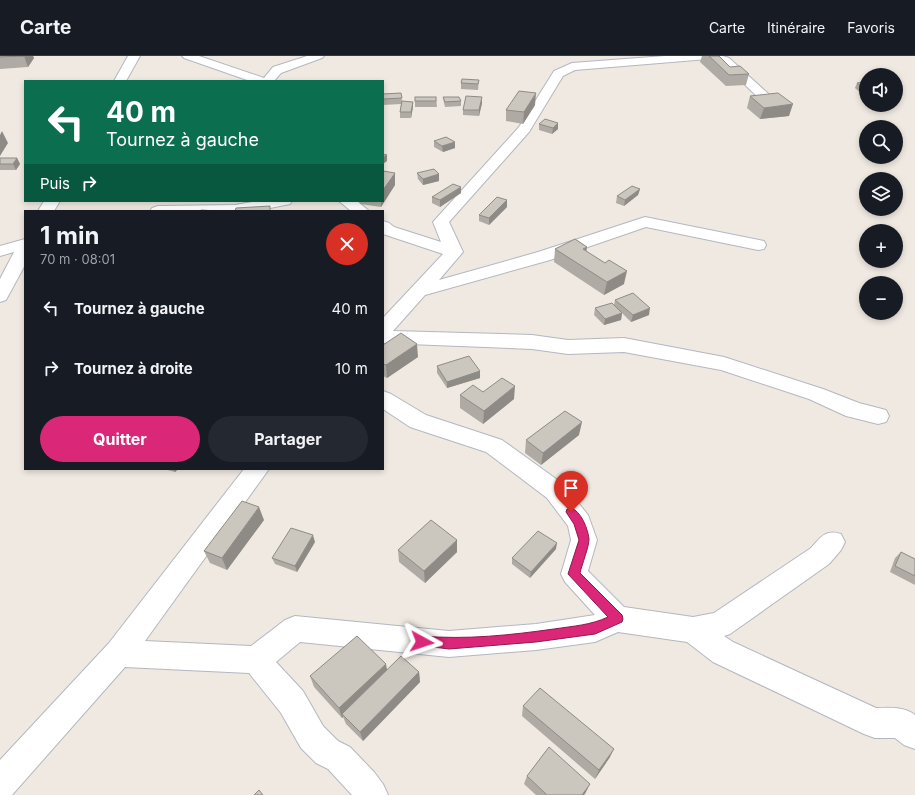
<!DOCTYPE html>
<html lang="fr">
<meta charset="utf-8">
<style>
body{margin:0;font-family:Inter,sans-serif;background:#242831;color:#f1f3f6;height:100vh;display:flex;flex-direction:column;font-size:15px;white-space:nowrap}
*{box-sizing:border-box;margin:0}
p{font-size:13px;color:#9ea1a6}
.icon{flex:none;width:22px;height:22px;fill:none;stroke:currentColor;stroke-width:2;stroke-linecap:round;stroke-linejoin:round}
.map{position:relative;flex:1;overflow:hidden}
.drawer{position:absolute;left:24px;top:154px;width:360px;height:260px;display:flex;flex-direction:column;background:#171b24;border-radius:0px;box-shadow:0 2px 6px #0003}
.drawer>*{flex:none}
.guide{position:absolute;left:24px;top:24px;width:360px;height:122px;border-radius:0px;box-shadow:0 2px 6px #0003;background:#0b6e4f;color:#fff;overflow:hidden}
.tools{position:absolute;left:859px;top:12px;display:grid;gap:8px}
.tools a{display:grid;place-items:center;width:44px;height:44px;border-radius:50%;background:#171b24;box-shadow:0 2px 6px #0003;font-size:20px}
.pin{position:absolute;display:grid;place-items:center;width:34px;height:34px;color:#fff;margin:-41px -17px;border-radius:50% 50% 50% 0;rotate:-45deg;box-shadow:0 0 4px #0007}
.pin .icon{rotate:45deg}
.me{position:absolute;width:44px;margin:-22px;rotate:95deg;stroke-linejoin:round;filter:drop-shadow(0 0 3px #0008)}
.turn{display:flex;align-items:center;gap:14px;height:84px;padding:0 16px;font-size:18px}
.turn .icon{width:52px;height:52px;stroke-width:2.5}
.turn b{display:block;font-size:28px;line-height:34px}
.then{display:flex;align-items:center;height:38px;padding:0 16px;background:#0003;gap:8px;font-size:15px}
.round{display:grid;place-items:center;flex:none;width:42px;height:42px;border-radius:21px;background:#242831}
.summary{display:flex;align-items:center;justify-content:space-between;height:68px;padding:0 16px}
h1{font-size:24px;font-weight:700;line-height:30px}
.action{display:flex;gap:8px;margin-top:auto;padding:8px 16px}
.action a{flex:1;height:46px;border-radius:24px;background:#db2777;color:#fff;font-size:16px;font-weight:700;line-height:46px;text-align:center}
.action a+a{background:#242831;color:#f1f3f6}
ul{padding:0;list-style:none}
li{display:flex;align-items:center;gap:12px;height:60px;padding:0 16px}
li div{flex:1}
li b{display:block;font-size:15px}
li em{font-style:normal}
header{display:flex;align-items:center;gap:24px;box-sizing:border-box;height:56px;padding:0 20px;background:#171b24;border-bottom:1px solid #363941}
header strong{font-size:19px}
nav{display:flex;gap:22px;margin-inline-start:auto;font-size:14px}
.map>svg:first-child{display:block}
</style>
<header>
<strong>Carte</strong>
<nav><a>Carte</a><a>Itinéraire</a><a>Favoris</a></nav>
</header>
<div class="map">
<svg width="915" height="739" viewBox="0 0 915 739">
<rect width="100%" height="100%" fill="#efe9e1"/>
<g fill="none" stroke-linecap="round" stroke-linejoin="round">
<g stroke="#b4b7c1" stroke-width="2">
<g id="minor">
<path d="M128 0H140L126 25H114Z"/>
<path d="M182 0H199L264 22 273 11 307 0H324L322 2 281 17 274 25H250L184 2Z"/>
<path d="M665 0H723L729 2 774 43 773 46H763L721 6 708 3 575 14 563 20 529 76 449 166 463 196 439 224 538 196 645 161 764 185 766 189 764 193 758 194 646 171 550 204 425 239 393 275 532 279 568 284 624 282 724 301 823 333 859 347 886 354 889 360 886 366 878 368 846 360 809 343 721 314 624 296 568 298 532 293 383 287V262L443 198 383 178V165L389 167 394 171 441 186 433 166 519 71 554 15 572 7Z"/>
<path d="M44 145H60L54 155H38Z"/>
<path d="M258 145H292L290 148 255 155H150L152 152 158 150 235 149Z"/>
<path d="M339 145H357L369 155H351Z"/>
<path d="M25 183V209L6 244 0 246V223L14 196 0 200V190Z"/>
<path d="M383 335 391 338 426 359 502 384 563 428 588 459 597 484 588 515 624 551 693 561 714 557 811 492C821 481 825 473 841 478L845 486 841 494 829 508 730 578 724 580 733 586 876 652C890 652 903 650 915 659V693L904 689 895 682H875L864 678 713 606 687 586 618 576 595 586 536 594 449 601 300 586 276 606 303 635 323 670 338 685 350 691 374 716 383 728 388 739H352L328 713 316 707 301 692 281 657 249 617 125 611 12 739H0V704L109 587 244 413H269L145 585 251 590 285 564 295 560 449 575 536 568 595 559 565 526 561 518 571 484 568 470 547 442 486 396 410 371 383 353Z"/>
</g>
</g>
<use href="#minor" fill="#fff" fill-rule="evenodd"/>
</g>
<g fill="#afaba4">
<path d="M0 0H33L34 2 28 11 0 13Z"/>
<path d="M702 0H719L730 11 749 18 746 29 726 30 700 6Z"/>
<path d="M479 24 478 34 461 33V27Z"/>
<path d="M866 26V39H863L855 32 857 27Z"/>
<path d="M401 37 402 45 413 46V51L411 62H400V56L401 48 383 49V38Z"/>
<path d="M750 40 789 60 760 63 747 52Z"/>
<path d="M415 41H436L437 51H415Z"/>
<path d="M443 41 461 45V50L445 51 444 47Z"/>
<path d="M482 47 479 60 463 59V54Z"/>
<path d="M535 49 523 68 506 65V54Z"/>
<path d="M558 67V73L552 78 539 74V68Z"/>
<path d="M434 85 455 92 443 96 434 91Z"/>
<path d="M0 102H17L20 108 16 114H0Z"/>
<path d="M395 117V129L381 151 360 148 359 145H383Z"/>
<path d="M417 117 439 118V125L423 129 418 123Z"/>
<path d="M640 133 638 139 624 150 616 147 617 140Z"/>
<path d="M461 137 440 151 432 147V141Z"/>
<path d="M507 151 489 169 479 165V159Z"/>
<path d="M555 193 587 196 624 228 604 239 554 206Z"/>
<path d="M615 244 649 259 631 266 622 257 621 264 604 269 594 259 595 252 614 249Z"/>
<path d="M383 289 418 301 387 322 383 320Z"/>
<path d="M437 310 480 315V322L447 332 437 317Z"/>
<path d="M483 336 514 343 483 368 460 352V339Z"/>
<path d="M579 379 541 409 525 397 526 384Z"/>
<path d="M164 413H178L175 416Z"/>
<path d="M264 464 227 514 210 507 204 495Z"/>
<path d="M315 486 297 516 275 508 272 502Z"/>
<path d="M556 493 530 522 512 508V502Z"/>
<path d="M398 494 457 496 425 527 399 506Z"/>
<path d="M901 496 915 503V529L890 516 895 502Z"/>
<path d="M387 614 419 616 420 626 363 685 346 668 343 661 342 662 314 631 310 620Z"/>
<path d="M523 650 610 701 595 723 522 660Z"/>
<path d="M527 720 586 736 584 739H536L524 728Z"/>
</g>
<g fill="#8e8b86">
<path d="M24 0H33L34 2 28 11Z"/>
<path d="M536 37 535 49 523 68 524 56Z"/>
<path d="M482 41V47L479 60V54Z"/>
<path d="M413 46V51L411 62V56Z"/>
<path d="M793 48 789 60 760 63 764 52Z"/>
<path d="M558 67V73L552 78 553 72Z"/>
<path d="M2 75 8 87 0 100V79Z"/>
<path d="M455 86V92L443 96 442 90Z"/>
<path d="M387 99V105L383 108V101Z"/>
<path d="M17 102 20 108 16 114 13 108Z"/>
<path d="M395 117V129L381 151V145H383V134Z"/>
<path d="M439 118V125L423 129V123Z"/>
<path d="M461 131V137L440 151V144Z"/>
<path d="M640 133 638 139 624 150 625 144Z"/>
<path d="M507 144V151L489 169V162Z"/>
<path d="M587 191 585 204 583 193Z"/>
<path d="M627 215 624 228 604 239 607 226Z"/>
<path d="M650 252 649 259 631 266 633 259Z"/>
<path d="M622 257 621 264 604 269 605 263Z"/>
<path d="M417 288 418 301 387 322 386 309Z"/>
<path d="M480 315V322L447 332V326Z"/>
<path d="M515 330 514 343 483 368 484 355Z"/>
<path d="M582 366 579 379 541 409 543 397Z"/>
<path d="M174 413H178L175 416Z"/>
<path d="M259 451 264 464 227 514 222 502Z"/>
<path d="M313 479 315 486 297 516 295 510Z"/>
<path d="M457 484V496L425 527 424 515Z"/>
<path d="M557 487 556 493 530 522 531 516Z"/>
<path d="M386 608 388 619 342 658 343 661 342 662 339 652Z"/>
<path d="M419 616 420 626 363 685 360 676Z"/>
<path d="M614 693 610 701 595 723 599 714Z"/>
<path d="M590 728 586 736 584 739H582Z"/>
</g>
<g fill="#cbc7bf" stroke="#8e8b86">
<path d="M0 0H24L0 1Z"/>
<path d="M709 0H719L730 11 740 10 749 18 729 19Z"/>
<path d="M462 23 479 24 478 28 461 27Z"/>
<path d="M866 26V33H865L857 27Z"/>
<path d="M519 35 536 37 524 56 506 54Z"/>
<path d="M401 37 402 42 383 43V38Z"/>
<path d="M778 37 793 48 764 52 750 40Z"/>
<path d="M466 40 482 41 479 54H463Z"/>
<rect x="415" y="41" width="21" height="4"/>
<path d="M443 41H459L461 45 445 46Z"/>
<path d="M402 45 413 46 411 56H400Z"/>
<path d="M545 63 558 67 553 72 539 68Z"/>
<path d="M446 81 455 86 442 90 434 85Z"/>
<path d="M383 98 387 99 383 101Z"/>
<path d="M0 102H17L13 108H0Z"/>
<path d="M434 113 439 118 423 123 417 117Z"/>
<path d="M383 115 395 117 383 134Z"/>
<path d="M453 128 461 131 440 144 432 141Z"/>
<path d="M632 130 640 133 625 144 617 140Z"/>
<path d="M497 141 507 144 489 162 479 159Z"/>
<path d="M270 150V155H235L236 152Z"/>
<path d="M201 154 217 155H201Z"/>
<path d="M575 183 587 191 583 193 605 207 609 204 627 215 607 226 555 193Z"/>
<path d="M633 237 650 252 633 259 615 244Z"/>
<path d="M612 247 622 257 605 263 595 252Z"/>
<path d="M401 277 417 288 386 309 383 308V289Z"/>
<path d="M469 300 480 315 447 326 437 310Z"/>
<path d="M502 322 515 330 484 355 460 339 473 329 483 336Z"/>
<path d="M565 355 582 366 543 397 526 384Z"/>
<path d="M242 445 259 451 222 502 204 495Z"/>
<path d="M431 464 457 484 424 515 398 494Z"/>
<path d="M291 472 313 479 295 510 272 502Z"/>
<path d="M538 475 557 487 531 516 512 502Z"/>
<path d="M901 496 915 503V520L895 510Z"/>
<path d="M357 580 386 608 339 652 310 620Z"/>
<path d="M401 600 419 616 360 676 342 658Z"/>
<path d="M540 632 614 693 599 714 523 650Z"/>
<path d="M549 691 590 728 582 739H547L527 720Z"/>
<path d="M259 734 263 739H254Z"/>
</g>
<path fill="#db2777" stroke="#8e194d" d="M571 452C581 455 588 473 589 483 589 491 582 508 580 517L622 559 623 563 622 566 595 578 536 586 449 593 418 589 416 586 418 582 422 580C466 584 511 579 554 573 574 570 591 569 608 561L568 518 579 484 574 468 566 456 567 453Z"/>
</svg>
<div class="tools">
<a><svg class="icon" aria-label="sound" viewBox="0 0 24 24"><path d="M4 9h4l5-4v14l-5-4H4zM17 9q2 3 0 6"/></svg></a>
<a><svg class="icon" aria-label="search" viewBox="0 0 24 24"><circle cx="10" cy="10" r="6"/><path d="M15 15l6 6"/></svg></a>
<a><svg class="icon" aria-label="layers" viewBox="0 0 24 24"><path d="M12 4l9 5-9 5-9-5zM3 14l9 5 9-5"/></svg></a>
<a>+</a>
<a>−</a>
</div>
<div class="pin" style="left:571px;top:456px;background:#d93025"><svg class="icon" aria-label="arrive" viewBox="0 0 24 24"><path d="M6 21V4h12l-3 4 3 4H6"/></svg></div>
<svg class="me" style="left:422px;top:586px" viewBox="-20 -20 40 40"><path d="M0-17L14 15 0 8-14 15z" fill="#db2777" stroke="#fff" stroke-width="4"/></svg>
<div class="guide">
<div class="turn"><svg class="icon" aria-label="left" viewBox="0 0 24 24"><path d="M17 20v-9H6M10 6l-5 5 5 5"/></svg><div><b>40 m</b>Tournez à gauche</div></div>
<div class="then">Puis<svg class="icon" aria-label="right" viewBox="0 0 24 24"><path d="M7 20v-9h11M14 6l5 5-5 5"/></svg></div>
</div>
<section class="drawer">
<div class="summary"><div><h1>1 min</h1><p>70 m · 08:01</p></div><a class="round" style="background:#d93025;color:#fff"><svg class="icon" aria-label="close" viewBox="0 0 24 24"><path d="M6 6l12 12M18 6L6 18"/></svg></a></div>
<ul>
<li><svg class="icon" aria-label="left" viewBox="0 0 24 24"><path d="M17 20v-9H6M10 6l-5 5 5 5"/></svg><div><b>Tournez à gauche</b></div><em>40 m</em></li>
<li><svg class="icon" aria-label="right" viewBox="0 0 24 24"><path d="M7 20v-9h11M14 6l5 5-5 5"/></svg><div><b>Tournez à droite</b></div><em>10 m</em></li>
</ul>
<div class="action"><a>Quitter</a><a>Partager</a></div>
</section>
</div>
